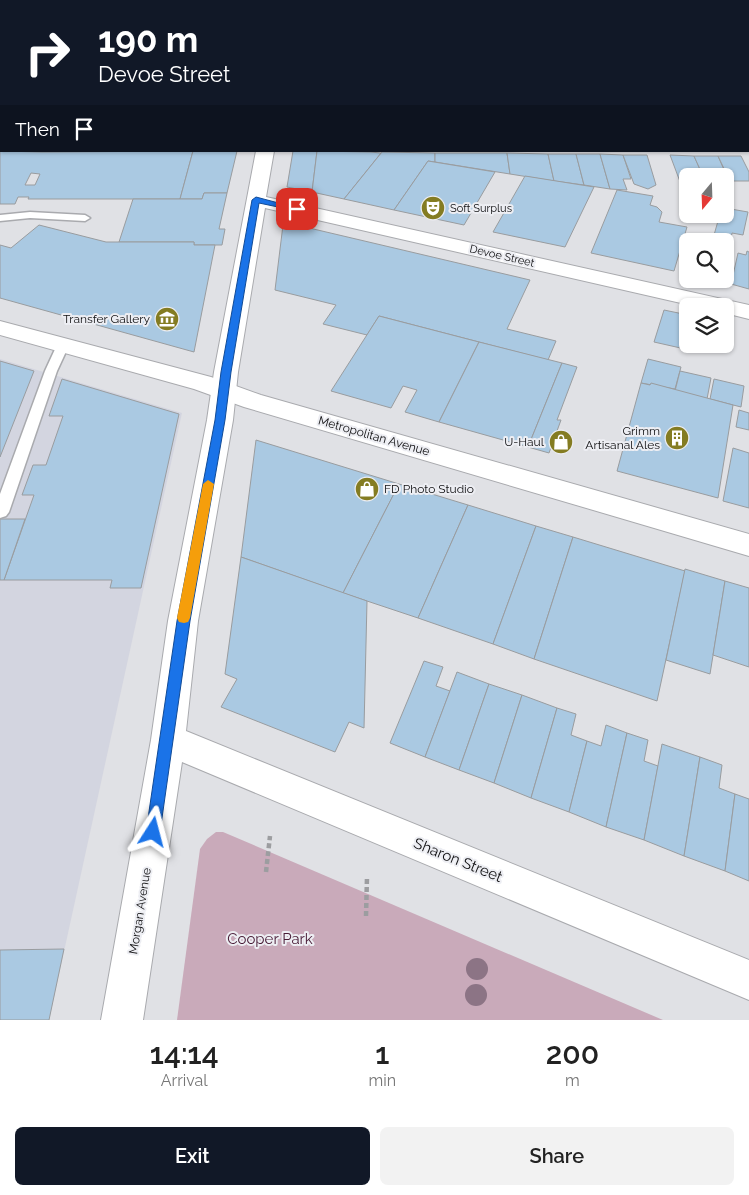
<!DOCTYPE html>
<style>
body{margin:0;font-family:Raleway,sans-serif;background:#f2f2f2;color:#222;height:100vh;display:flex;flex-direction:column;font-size:19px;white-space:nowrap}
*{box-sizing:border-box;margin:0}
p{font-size:16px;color:#767676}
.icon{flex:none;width:28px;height:28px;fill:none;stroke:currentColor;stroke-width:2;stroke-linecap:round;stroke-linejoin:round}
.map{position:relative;height:1020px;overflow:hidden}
.drawer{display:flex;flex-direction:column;background:#fff;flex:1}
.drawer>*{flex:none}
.guide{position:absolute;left:0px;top:0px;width:750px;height:152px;box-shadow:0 1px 4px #0004;background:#111827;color:#fff;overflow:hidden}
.needle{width:32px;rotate:199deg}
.tools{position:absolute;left:679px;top:168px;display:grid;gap:10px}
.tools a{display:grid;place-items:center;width:55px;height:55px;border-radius:8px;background:#fff;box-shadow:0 1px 4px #0004;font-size:25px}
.pin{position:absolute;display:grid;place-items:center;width:42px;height:42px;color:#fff;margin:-21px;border-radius:10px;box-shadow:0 2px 8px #0006}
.me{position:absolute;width:55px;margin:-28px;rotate:9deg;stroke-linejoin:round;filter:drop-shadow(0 0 4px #0008)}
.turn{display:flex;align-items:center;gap:18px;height:105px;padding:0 15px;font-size:22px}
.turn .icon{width:65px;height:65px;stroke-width:2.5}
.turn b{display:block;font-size:35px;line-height:42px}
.then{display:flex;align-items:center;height:48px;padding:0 15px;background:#0003;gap:10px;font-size:19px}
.eta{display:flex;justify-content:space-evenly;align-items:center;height:85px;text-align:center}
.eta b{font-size:30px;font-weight:600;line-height:35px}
.cta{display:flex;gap:10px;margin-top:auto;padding:10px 15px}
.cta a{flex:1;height:58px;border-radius:8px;background:#111827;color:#fff;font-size:20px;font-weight:600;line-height:58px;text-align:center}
.cta a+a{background:#f2f2f2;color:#222}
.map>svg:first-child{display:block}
</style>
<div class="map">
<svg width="749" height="1020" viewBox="0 0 749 1020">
<rect width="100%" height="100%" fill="#e0e1e5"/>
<path fill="#d3d5e0" d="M0 359 182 413 49 1020H0Z"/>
<path fill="#c9aaba" d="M216 832H223L663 1020H177L200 849 207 839Z"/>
<g fill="#aac9e2" stroke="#999c9f" fill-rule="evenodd">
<rect x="314" y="0" width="144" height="1"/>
<rect x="458" y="0" width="129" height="1"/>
<path d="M630 0H688L689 1H630Z"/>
<rect x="0" y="40" width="1" height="73"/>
<path d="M0 149 1 151 42 152 193 151 180 199H28L29 197H18L15 204H0ZM31 173 40 174 35 185H25Z"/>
<path d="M193 151H237L227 193H204L202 199H180Z"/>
<path d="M293 151H317L312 192 287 187Z"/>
<path d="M317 151 370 152 381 153 344 199 312 192Z"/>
<path d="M382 152 435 153V162L428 161 394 210 344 199Z"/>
<path d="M435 153H507L510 174 435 162Z"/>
<path d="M507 153 548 154 554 181 510 174Z"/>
<path d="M548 154H576L584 185 554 181Z"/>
<path d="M576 154H600L610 189 584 185Z"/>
<path d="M600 154 623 155 631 179H623L627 190 610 189Z"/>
<path d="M623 155H647L656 185 648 189 634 184Z"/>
<path d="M670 155 694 156 703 176H688V187H682Z"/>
<path d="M694 156H718L731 186H725V176H703Z"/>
<path d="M718 156H741L749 172V181H730Z"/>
<path d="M428 161 495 172 464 225 394 210Z"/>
<path d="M525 176 594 187 565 247 493 232Z"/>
<path d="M617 190 653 196 650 205 657 207 662 212 659 222 687 227 674 271 591 253Z"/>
<path d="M204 193H227L219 229H225L222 245H194V242H119L133 199H202Z"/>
<path d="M725 208 748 212 743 235 732 233 731 239 714 235 720 214H725Z"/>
<path d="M690 214H720L718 222 690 217Z"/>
<path d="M288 223 530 280 507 329 556 341 548 360 379 316 367 335 323 324 336 305 275 290 283 225Z"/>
<path d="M39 225 106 242H194V245H215L194 352 0 298V245L11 248Z"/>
<path d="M747 251 749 252V289L731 284 738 253 746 255Z"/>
<path d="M664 310 688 315V341L685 349 654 342Z"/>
<path d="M379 316 479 342 439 422 405 412 417 390 403 386 391 408 331 391Z"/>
<path d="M479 342 562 363 528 447 439 422Z"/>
<path d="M648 359 681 367 675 389 641 383Z"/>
<path d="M0 361 34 371 0 457Z"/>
<path d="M562 363 577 367 557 420H561L549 453 528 447Z"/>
<path d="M680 371 711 378 707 399 675 391Z"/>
<path d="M62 379 179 414 141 588H110L112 580H4L34 495H22L33 465H46L63 416H49Z"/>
<path d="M714 379 744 386 741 407 710 399Z"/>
<path d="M641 383 650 385 651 383 733 405 718 498 617 471Z"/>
<path d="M739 410 749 413V430L736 427Z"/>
<path d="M256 440 399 484 343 593 241 557Z"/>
<path d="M733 448 749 453V508L723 501Z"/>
<path d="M399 484 468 505 418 618 343 593Z"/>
<path d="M468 505 536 526 493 644 418 618Z"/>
<path d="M0 519H25L4 580H0Z"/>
<path d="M536 526 573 537 534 659 493 644Z"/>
<path d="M573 537 685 571 657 701 534 659Z"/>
<path d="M241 557 367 601 364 728 349 722 335 752 221 707 237 679 225 674Z"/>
<path d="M685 569 725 581 710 674 666 660Z"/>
<path d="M725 581 749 588V667L713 655Z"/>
<path d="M424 661 443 667 436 686 450 691 425 757 390 743Z"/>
<path d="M457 672 489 684 459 770 425 757Z"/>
<path d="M489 684 522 695 494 783 459 770Z"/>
<path d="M522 695 557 708 531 798 494 783Z"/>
<path d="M557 708 576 714 571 735 587 741 569 812 531 798Z"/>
<path d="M606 725 627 733 606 827 569 812 587 741 601 746Z"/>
<path d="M627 733 648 740 644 761 658 766 644 840 606 827Z"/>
<path d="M662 744 700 757 684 856 644 840Z"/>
<path d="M700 757 722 765 719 788 735 794 725 871 684 856Z"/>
<path d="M735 794 749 799V881L725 871Z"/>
<path d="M64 949 49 1020H0V950Z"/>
</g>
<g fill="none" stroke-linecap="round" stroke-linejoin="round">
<g stroke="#a9aaae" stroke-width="3">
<g id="service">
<rect x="0" y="19" width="1" height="4"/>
<path d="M30 212 85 215 90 218 85 221 30 218 0 221V215Z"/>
<path d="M63 341 69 345 57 371 9 512 6 516 0 518V494L45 371 57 345Z"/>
</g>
</g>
<g stroke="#a9aaae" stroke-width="2">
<g id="minor">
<rect x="286" y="0" width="14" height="1"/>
<path d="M256 151H274L266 197 749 305V319L725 313V306H694L265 208 238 372 233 420 198 621 186 731 749 960V1000L182 762 143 1020H101L151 740 168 621 207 420 214 372Z"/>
</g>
</g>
<g stroke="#a9aaae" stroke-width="2">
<path id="secondary" d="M0 321 211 377 261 395 749 534V556L244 407 194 389 0 335Z"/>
</g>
<g stroke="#a9aaae" stroke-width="2">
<rect id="primary" x="0" y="127" width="1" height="10"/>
</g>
<g stroke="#9c9da0" stroke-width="4.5" stroke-dasharray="5 3" stroke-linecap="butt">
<path d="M266 872 270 836"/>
<path d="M366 916 367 877"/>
</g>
<use href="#service" fill="#fff" fill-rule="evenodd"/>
<use href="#minor" fill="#fff" fill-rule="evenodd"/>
<use href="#secondary" fill="#fff" fill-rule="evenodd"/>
<use href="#primary" fill="#fff" fill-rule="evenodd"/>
</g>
<g fill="#8c7485">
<circle cx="477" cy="969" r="11"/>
<circle cx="476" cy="995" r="11"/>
</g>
<path fill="#1a73e8" stroke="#114b97" d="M256 197 301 209 297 211 259 203 231 372 225 420 190 621 160 832 158 837 153 840 148 837 146 832 177 621 215 420 221 372 252 200Z"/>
<path fill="#f59e0b" d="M208 480 214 484 190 618 188 622 184 623 179 622 177 618 203 484Z"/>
<defs>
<g id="theatre-disc" transform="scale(1.25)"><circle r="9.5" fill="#847c22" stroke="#edeef3"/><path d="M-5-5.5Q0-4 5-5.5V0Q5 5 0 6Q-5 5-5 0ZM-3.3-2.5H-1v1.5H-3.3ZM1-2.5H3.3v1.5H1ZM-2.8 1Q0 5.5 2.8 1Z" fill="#fff"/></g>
<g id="museum-disc" transform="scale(1.25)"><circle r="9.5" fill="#847c22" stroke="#edeef3"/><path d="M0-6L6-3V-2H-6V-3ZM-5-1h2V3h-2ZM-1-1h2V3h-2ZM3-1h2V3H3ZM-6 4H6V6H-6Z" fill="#fff"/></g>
<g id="building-disc" transform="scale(1.25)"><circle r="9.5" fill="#847c22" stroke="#edeef3"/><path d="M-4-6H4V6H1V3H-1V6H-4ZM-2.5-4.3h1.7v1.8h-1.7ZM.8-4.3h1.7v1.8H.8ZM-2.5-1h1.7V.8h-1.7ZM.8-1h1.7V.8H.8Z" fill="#fff"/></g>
<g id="shop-disc" transform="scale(1.25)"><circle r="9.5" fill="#847c22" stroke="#edeef3"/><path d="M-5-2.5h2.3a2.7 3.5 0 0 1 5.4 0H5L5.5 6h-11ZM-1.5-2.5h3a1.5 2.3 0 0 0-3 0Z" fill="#fff"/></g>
</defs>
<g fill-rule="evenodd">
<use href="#theatre-disc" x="433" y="208"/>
<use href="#museum-disc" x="167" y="319"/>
<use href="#building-disc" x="677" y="438"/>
<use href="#shop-disc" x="561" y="442"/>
<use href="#shop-disc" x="367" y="489"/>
</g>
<g text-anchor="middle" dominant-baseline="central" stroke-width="4" stroke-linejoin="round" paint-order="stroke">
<g font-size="11" fill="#0f0f11" stroke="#edeef3" text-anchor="start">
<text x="450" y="208">Soft Surplus</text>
</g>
<g font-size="11" fill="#0f0f11" stroke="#edeef3">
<text transform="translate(502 256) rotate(13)">Devoe Street</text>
</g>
<g font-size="12" fill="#0f0f11" stroke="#edeef3" text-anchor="end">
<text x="150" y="319">Transfer Gallery</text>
<text x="660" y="431">Grimm<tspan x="660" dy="14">Artisanal Ales</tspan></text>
<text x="544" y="442">U-Haul</text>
<text x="384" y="489" text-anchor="start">FD Photo Studio</text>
</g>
<g font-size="12" fill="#0f0f11" stroke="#edeef3">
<text transform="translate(374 436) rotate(16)">Metropolitan Avenue</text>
<text transform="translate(140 911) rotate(-81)">Morgan Avenue</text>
</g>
<g font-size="15" fill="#0f0f11" stroke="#edeef3">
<text transform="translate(458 860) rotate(22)">Sharon Street</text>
</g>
<g font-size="15" fill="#481b36" stroke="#edeef3">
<text x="270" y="939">Cooper Park</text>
</g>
</g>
</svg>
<div class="tools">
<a><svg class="needle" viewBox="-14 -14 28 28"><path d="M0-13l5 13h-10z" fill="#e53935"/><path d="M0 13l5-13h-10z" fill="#767676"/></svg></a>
<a><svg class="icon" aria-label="search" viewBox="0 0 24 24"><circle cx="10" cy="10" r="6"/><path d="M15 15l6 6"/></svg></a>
<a><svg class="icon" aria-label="layers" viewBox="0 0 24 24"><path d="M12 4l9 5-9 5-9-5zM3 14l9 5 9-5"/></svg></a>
</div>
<div class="pin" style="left:297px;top:209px;background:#d93025"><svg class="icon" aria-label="arrive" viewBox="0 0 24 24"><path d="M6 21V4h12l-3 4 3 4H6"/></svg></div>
<svg class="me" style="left:153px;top:832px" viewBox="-20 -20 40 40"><path d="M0-17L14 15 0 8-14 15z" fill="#1a73e8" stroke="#fff" stroke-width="4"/></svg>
<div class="guide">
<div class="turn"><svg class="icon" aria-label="right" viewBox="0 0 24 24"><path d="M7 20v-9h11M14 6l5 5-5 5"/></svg><div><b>190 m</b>Devoe Street</div></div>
<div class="then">Then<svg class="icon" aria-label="arrive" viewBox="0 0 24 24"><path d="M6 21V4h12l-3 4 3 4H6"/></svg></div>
</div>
</div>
<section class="drawer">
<div class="eta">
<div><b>14:14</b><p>Arrival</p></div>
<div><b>1</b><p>min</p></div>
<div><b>200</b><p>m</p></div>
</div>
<div class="cta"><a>Exit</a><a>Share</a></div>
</section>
